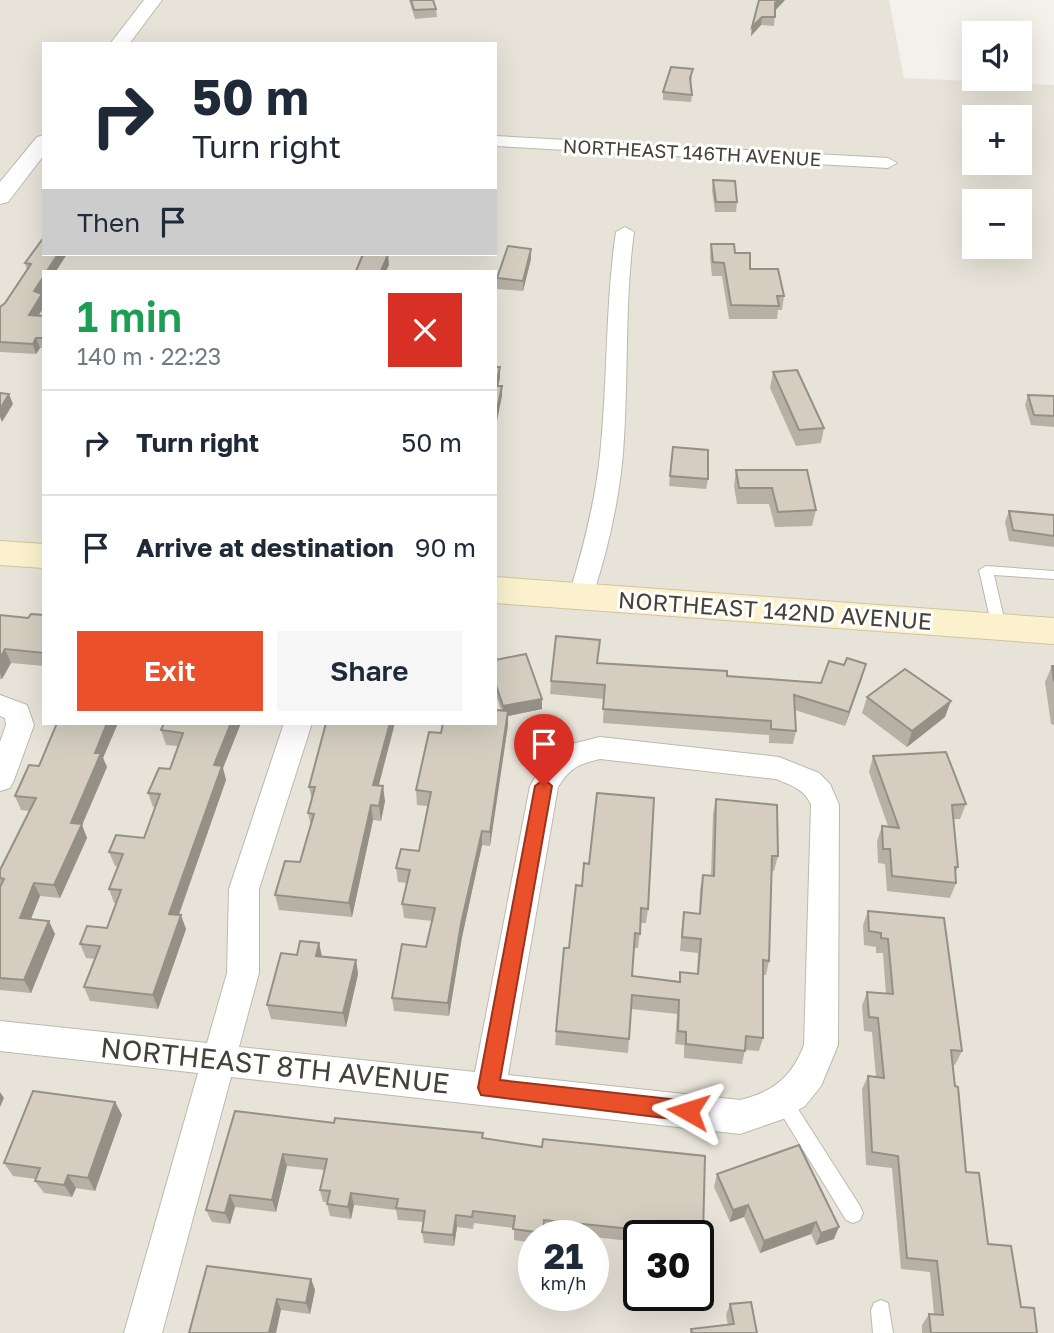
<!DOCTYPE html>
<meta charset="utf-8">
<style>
body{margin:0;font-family:"Golos Text",sans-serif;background:#f6f6f7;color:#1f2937;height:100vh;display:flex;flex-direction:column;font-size:26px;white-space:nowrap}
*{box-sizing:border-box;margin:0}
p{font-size:23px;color:#747a83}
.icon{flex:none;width:38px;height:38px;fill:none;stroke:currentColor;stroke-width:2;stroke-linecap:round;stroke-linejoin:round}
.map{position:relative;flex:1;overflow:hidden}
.drawer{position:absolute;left:42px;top:270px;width:455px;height:455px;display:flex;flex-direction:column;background:#fff;border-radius:0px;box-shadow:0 7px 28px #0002}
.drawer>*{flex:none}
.banner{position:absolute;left:42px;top:42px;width:455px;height:214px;border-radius:0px;box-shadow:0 7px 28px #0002;background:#fff;color:#1f2937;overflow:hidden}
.tools{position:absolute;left:962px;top:21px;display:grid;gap:14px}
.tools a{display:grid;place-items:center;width:70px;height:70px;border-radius:0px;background:#fff;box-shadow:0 7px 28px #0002;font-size:35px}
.speed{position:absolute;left:518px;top:1220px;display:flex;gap:14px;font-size:35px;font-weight:700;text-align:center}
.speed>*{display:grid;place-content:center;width:91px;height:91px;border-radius:50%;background:#fff;box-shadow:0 7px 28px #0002;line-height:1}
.speed small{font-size:18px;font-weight:400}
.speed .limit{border:4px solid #111;border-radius:10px;background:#fff;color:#111}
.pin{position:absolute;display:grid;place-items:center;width:60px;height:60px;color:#fff;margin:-72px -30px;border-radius:50% 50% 50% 0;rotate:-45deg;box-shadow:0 0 7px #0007}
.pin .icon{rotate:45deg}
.me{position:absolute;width:77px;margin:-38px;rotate:276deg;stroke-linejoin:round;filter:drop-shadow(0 0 5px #0008)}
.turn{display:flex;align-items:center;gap:24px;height:147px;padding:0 35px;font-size:32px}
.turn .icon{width:91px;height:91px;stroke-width:2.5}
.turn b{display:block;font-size:49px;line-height:60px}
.then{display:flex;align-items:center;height:66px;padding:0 35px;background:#0003;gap:14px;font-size:26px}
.round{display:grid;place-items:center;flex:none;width:74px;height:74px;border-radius:0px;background:#f6f6f7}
.overview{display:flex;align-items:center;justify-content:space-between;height:119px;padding:0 35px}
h1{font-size:42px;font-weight:600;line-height:52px;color:#1e9e55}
.button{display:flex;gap:14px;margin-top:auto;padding:14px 35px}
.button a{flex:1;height:80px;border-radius:0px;background:#ea512b;color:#fff;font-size:28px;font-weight:600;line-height:80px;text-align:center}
.button a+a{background:#f6f6f7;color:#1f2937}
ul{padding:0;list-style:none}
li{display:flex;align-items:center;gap:21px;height:105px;padding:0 35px;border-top:2px solid #e0e1e3}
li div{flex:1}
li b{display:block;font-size:26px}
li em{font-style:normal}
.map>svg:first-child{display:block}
</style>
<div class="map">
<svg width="1054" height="1333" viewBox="0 0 1054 1333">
<rect width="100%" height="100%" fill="#f4f1ea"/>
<path fill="#e7e3d8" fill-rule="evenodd" d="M0 0H889L904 78 1054 85V1333H0ZM44 44H495V254H44ZM975 117H1020V163H975ZM975 201H1020V247H975ZM44 271H495V723H44ZM534 1236H593V1295H534ZM639 1236H698V1295H639Z"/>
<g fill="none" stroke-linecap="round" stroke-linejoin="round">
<g stroke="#beb9ad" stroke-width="2">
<g id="service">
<path d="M986 566 1054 571V579L994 575 1006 627 999 632 992 627 979 570Z"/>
<path d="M783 1092 789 1095 860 1206 863 1213 860 1220 853 1223 846 1220 777 1107 774 1101 777 1095Z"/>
<path d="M881 1300 888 1303 893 1333H873L871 1310 874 1303Z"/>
</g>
</g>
<g stroke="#beb9ad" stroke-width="2">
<g id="minor">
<path d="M495 136 888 158 897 163 888 168 495 146Z"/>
<path d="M625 227 634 232C624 305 629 379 623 453 619 501 608 549 593 595L590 601 581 604 572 601 569 595C583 549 595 503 600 455 608 381 605 306 616 232Z"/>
<path d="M0 695 27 705 34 725 14 780 10 788 0 791V742L6 725 5 718 0 716Z"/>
<path d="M284 723H312L259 889V973L239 1047 475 1072 530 786 548 755 560 747 600 737 779 757 819 773 830 784 839 805 838 1045 821 1086 805 1106 783 1119 740 1134 231 1077 162 1333H124L198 1073 0 1051V1021L207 1043 227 973 229 889ZM600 759 776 779C790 785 805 789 811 805L804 1045C792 1077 773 1092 740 1100L508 1075 558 787C570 768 578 764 600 759Z"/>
</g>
</g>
<g stroke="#beb9ad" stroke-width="2">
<g id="tertiary">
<path d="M144 0H162L129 44H110Z"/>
<path d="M44 135V155L8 202 0 204V182L37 137Z"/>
</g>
</g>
<g stroke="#d0c59d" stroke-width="2">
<g id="secondary">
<path d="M0 541 44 544V568L0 565Z"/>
<path d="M495 577 1054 618V644L495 603Z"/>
</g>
</g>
<use href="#service" fill="#fff" fill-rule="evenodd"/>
<use href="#minor" fill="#fff" fill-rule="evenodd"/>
<use href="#tertiary" fill="#fff" fill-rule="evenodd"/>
<use href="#secondary" fill="#fbf2cd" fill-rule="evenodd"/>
</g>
<g fill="#b6b0a5">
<path d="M409 0H433L436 9 437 17 415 19Z"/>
<path d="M759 0 775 11 774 26 761 25 751 36 752 27Z"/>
<path d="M692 76 691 82 692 95 691 102 663 100V92Z"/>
<path d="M713 180 737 202 736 212H715L712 190Z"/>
<path d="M711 244 735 253 750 269 784 296 782 310H778L777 319H729L722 276H712L710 257Z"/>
<path d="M44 254H67L56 271H44V291L41 294 44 299V307L39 315 44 316V348H40L36 354 0 352V307L5 303 27 270 25 263Z"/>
<path d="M531 259 523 291 497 289V278Z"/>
<path d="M773 372 824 428 821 443 796 446 770 388Z"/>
<path d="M1028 395 1054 396V427L1031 425 1025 405Z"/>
<path d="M673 447 708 479 706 489 669 486Z"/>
<path d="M736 470 816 510 812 526 775 527 769 504H737L734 486Z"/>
<path d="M1009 511 1054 515V547L1009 541 1005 522Z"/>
<path d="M0 615 28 618 44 615V666L11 663 2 679H0Z"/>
<path d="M495 660 542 699V709L508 716V725L490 846 482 845 462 937 449 1016 394 1011 392 998 426 947 432 921 404 918 402 904 407 883 398 882 396 868 419 851 428 806 417 805 416 790 441 733 501 710 495 692Z"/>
<path d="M1052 666H1054V725L1051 724 1045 682Z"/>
<path d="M727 676 821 683 862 678 845 726 795 710 796 731 793 744 769 743V735L603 723 604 699 550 694 551 681Z"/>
<path d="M867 697 945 717 907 747 862 713Z"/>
<path d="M57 723H118L103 758 107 767 82 825 87 838 60 898 40 896 31 919 55 934 31 993 0 990V870L29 811 21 810 15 796 39 766Z"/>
<path d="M164 723H241L223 768 226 780 179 915 186 929 158 1009 90 1001 84 987 95 959 86 958 80 944 107 928 116 903H114L109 889 118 867 115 866 109 852 144 838 155 807H153L148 793 170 769 178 746 166 745 161 730Z"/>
<path d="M873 756 966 804 960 819H953L958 867 955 874 956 883 950 898 887 891 885 864 878 863 877 841 882 826H888L869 772Z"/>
<path d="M379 785 385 801 381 821 373 820 352 917 279 910 275 895 300 862 311 826 308 813 312 800 309 787Z"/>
<path d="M716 799 778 856 774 871H771L769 961 766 975H763V1038L759 1051 745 1050 742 1064 684 1058V1045L675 1044 677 1014 631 1009 628 1053 555 1045 556 1031 569 948 576 885 648 909 646 923H641L638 948H634L632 976 679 981 680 972 697 974 698 953 680 951 682 927 684 912 699 914 700 890 703 875 711 876 713 814Z"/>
<path d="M868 911 944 918 962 1051 955 1065 952 1064 966 1172 988 1244 1021 1307 1037 1333H922V1325L929 1314H934L930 1272 901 1269 892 1168 866 1165 862 1089 868 1076 876 1077 872 1032 864 1031 862 1006 867 992 886 994 883 953H876V947L864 945 863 925Z"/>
<path d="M319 943 322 956 356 960 358 974 346 1027 271 1019 267 1005 297 955Z"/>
<path d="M115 1102 122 1115 95 1191 76 1188 72 1197 44 1193 35 1181 36 1179 13 1176 4 1163Z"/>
<path d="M235 1111 483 1139 703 1236 700 1247H698V1236H639V1242L593 1237V1236L544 1231V1236H534V1243L514 1240V1228L474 1223 473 1229 457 1227 454 1246 424 1243 422 1232 424 1222 398 1220 396 1210 354 1205 351 1219 330 1216 327 1204 328 1202H323L320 1190 324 1170 287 1166 276 1212 235 1207 230 1224 212 1222 206 1210Z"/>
<path d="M799 1145 834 1239 816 1245 811 1234 760 1253 744 1217 730 1222 714 1187 717 1174Z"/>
<path d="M311 1279 315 1290 310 1314 281 1310 189 1333Z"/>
<path d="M730 1304 757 1333H690L691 1329 728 1325 726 1315Z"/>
</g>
<g fill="#949086">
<path d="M778 0H785L774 12 775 3Z"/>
<path d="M762 17 761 25 751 36 752 27Z"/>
<path d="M531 249V259L523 291V281Z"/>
<path d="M58 254H67L56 271H47Z"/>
<path d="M388 255 389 265 386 271H381Z"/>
<path d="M44 276V290L37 301 34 291Z"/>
<path d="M42 294 44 307 32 325 29 315Z"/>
<path d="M36 338 40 348 36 354 33 344Z"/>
<path d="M500 367V378L496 396V386Z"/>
<path d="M502 386V396L495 431V419Z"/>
<path d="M9 394 13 404 2 422 0 417V409Z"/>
<path d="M5 649 11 663 2 679 0 673V658Z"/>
<path d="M866 664 862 678 845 726 849 712Z"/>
<path d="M542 699V709L508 716V725L490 846V832L503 717V706Z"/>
<path d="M951 701 945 717 907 747 912 731Z"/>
<path d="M107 723H118L103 758 107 767 82 825 87 838 60 898 54 885 71 823 95 753Z"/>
<path d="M231 723H241L223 768 226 780 174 928 169 914 214 765Z"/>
<path d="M390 723H395L375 800 373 785Z"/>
<path d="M383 786 385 801 381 821 379 806Z"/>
<path d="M371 805 373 820 352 917 349 903Z"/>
<path d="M482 831V845L462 937 449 1016 448 1003 461 924Z"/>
<path d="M34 883 40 896 26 931 20 918Z"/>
<path d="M181 915 186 929 158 1009 153 995Z"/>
<path d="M49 921 55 934 31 993 24 980Z"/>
<path d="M319 943 322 957 316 956Z"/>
<path d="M356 960 358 974 346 1027 343 1013Z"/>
<path d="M0 1092 4 1098 0 1107Z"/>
<path d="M115 1102 122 1115 95 1191 88 1178Z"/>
<path d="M283 1154 287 1166 276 1212 272 1200Z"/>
<path d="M68 1175 76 1188 72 1197 64 1185Z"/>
<path d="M351 1193 354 1205 351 1219 348 1207Z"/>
<path d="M230 1195 235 1207 230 1224 225 1213Z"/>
<path d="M748 1205 744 1217 730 1222 733 1210Z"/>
<path d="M456 1215 457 1227 454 1246 453 1235Z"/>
<path d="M816 1222 811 1234 760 1253 764 1241Z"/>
<path d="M839 1227 834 1239 816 1245 821 1233Z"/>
<path d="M311 1279 315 1290 310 1314 306 1303Z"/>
<path d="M277 1299 281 1310 276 1333H269Z"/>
</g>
<g fill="#d4cdc0" stroke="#949086" stroke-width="2">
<path d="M411 0H433L436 9 414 10Z"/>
<path d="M759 0H778L775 3V17H762L752 27Z"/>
<path d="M671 67 693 69 690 78 692 95 663 92Z"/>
<path d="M713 180 735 181 737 202H716Z"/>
<path d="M44 237V254H58L47 271H44V276L34 291 42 294 29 315 44 316V338H36L33 344 0 342V307L5 303 31 264 25 263Z"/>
<path d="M711 244H734L735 253H750V269H778L784 296H777L779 306 731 305 724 263 713 262Z"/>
<path d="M508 246 531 249 523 281 497 278Z"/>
<path d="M363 254H371L388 255 381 271H356Z"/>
<path d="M495 367H500L496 386H502L495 419Z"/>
<path d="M797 370 824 428 799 430 773 372Z"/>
<path d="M0 393 9 394 0 409Z"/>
<path d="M1028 395 1054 396V416L1034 415Z"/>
<path d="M673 447 708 450V479L670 476Z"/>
<path d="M736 470H807L816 510 778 512 772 488H739Z"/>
<path d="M1009 511 1054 515V536L1013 530Z"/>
<path d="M31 614 44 615V653L5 649 0 658V615L28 618Z"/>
<path d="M556 636 600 640 597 663 727 671V676L821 683 829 661 844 665 847 658 866 664 849 712 794 695 796 731 771 729V721L603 709 605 685 551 681Z"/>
<path d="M526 654 542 699 503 706 495 682V660Z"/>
<path d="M1052 666H1054V682Z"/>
<path d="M905 669 951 701 912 731 867 697Z"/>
<path d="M495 710 508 711 490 832 482 831 461 924 448 1003 392 998 402 944 426 947 435 908 402 904 410 870 396 868 401 849 419 851 431 792 416 790 429 732 441 733 443 723H495Z"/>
<path d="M57 723H107L95 753H101L71 823 82 824 54 885 34 883 20 918 49 921 24 980 0 978V887L4 879 0 878V870L36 798 15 796 29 765 39 766Z"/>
<path d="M164 723H231L214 765 222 766 169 914 181 915 153 995 84 987 100 946 80 944 87 926 107 928 121 890 109 889 123 854 109 852 116 835 144 838 160 794 148 793 159 768 170 769 183 733 161 730Z"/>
<path d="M326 723H390L373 785 383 786 379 806 371 805 349 903 275 895 285 861 300 862 314 814 308 813 315 787H309Z"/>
<path d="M946 752 966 804 952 805 958 867H955L956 883 892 876 890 849H883L882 826 899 828 873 756Z"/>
<path d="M597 793 654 798 648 909 641 908 640 934 635 933 632 976 680 982V972L698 974 701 939 682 937 684 912 700 914 703 875 714 876 716 799 777 805 778 856H772L769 961 763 960V1038L746 1036 745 1051 686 1044V1032L678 1031 679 1000 632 995 629 1039 556 1031 564 948H569L576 885 582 886 584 863 589 864Z"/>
<path d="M868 911 944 918 962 1051 951 1050 955 1086 958 1087 966 1172 979 1173 988 1244 1011 1246 1021 1307 1034 1308 1037 1333H931L929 1314 943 1315 937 1261 907 1258 898 1156 872 1152 868 1076 884 1078 878 1018 869 1017 867 992 893 994 888 939 881 938V933L869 931Z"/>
<path d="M300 941 319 943 316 956 356 960 343 1013 267 1005 281 953 297 955Z"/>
<path d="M33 1091 115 1102 88 1178 68 1175 64 1185 35 1181 40 1168 4 1163Z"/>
<path d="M235 1111 334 1123 335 1118 483 1133 482 1138 542 1147 543 1139 705 1156 703 1236 675 1232V1236H651V1231L544 1220 543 1233 513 1229 515 1216 473 1211 472 1217 456 1215 453 1235 422 1232 425 1211 396 1208 398 1199 351 1193 348 1207 327 1204 330 1191 320 1190 327 1159 283 1154 272 1200 230 1195 225 1213 206 1210Z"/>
<path d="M799 1145 839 1227 821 1233 816 1222 764 1241 748 1205 733 1210 717 1174Z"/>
<path d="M207 1266 311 1279 306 1303 277 1299 269 1333H189Z"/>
<path d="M751 1302 757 1333H692L691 1329 734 1324 730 1304Z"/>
</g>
<path fill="#ea512b" stroke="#98351c" stroke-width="2" d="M544 779 552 786 500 1080 688 1101 696 1104 699 1111 696 1118 688 1121 481 1095 478 1088 535 786Z"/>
<g text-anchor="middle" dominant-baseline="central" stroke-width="6" stroke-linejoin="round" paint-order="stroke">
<g font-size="19" fill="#474238" stroke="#fff">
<text transform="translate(692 152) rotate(3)">NORTHEAST 146TH AVENUE</text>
</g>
<g font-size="23" fill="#474238" stroke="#fff">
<text transform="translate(775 610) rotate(4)">NORTHEAST 142ND AVENUE</text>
</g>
<g font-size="28" fill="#474238" stroke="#fff">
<text transform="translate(275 1065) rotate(6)">NORTHEAST 8TH AVENUE</text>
</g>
</g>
</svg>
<div class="tools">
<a><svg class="icon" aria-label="sound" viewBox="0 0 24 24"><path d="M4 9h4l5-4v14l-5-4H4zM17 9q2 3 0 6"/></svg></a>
<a>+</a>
<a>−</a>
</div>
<div class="speed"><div>21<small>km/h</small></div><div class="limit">30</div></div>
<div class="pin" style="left:544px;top:786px;background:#d93025"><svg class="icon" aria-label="arrive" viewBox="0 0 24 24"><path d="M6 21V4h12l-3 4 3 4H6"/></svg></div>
<svg class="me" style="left:688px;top:1111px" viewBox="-20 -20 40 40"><path d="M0-17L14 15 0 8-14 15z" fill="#ea512b" stroke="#fff" stroke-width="4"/></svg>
<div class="banner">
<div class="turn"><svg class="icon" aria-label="right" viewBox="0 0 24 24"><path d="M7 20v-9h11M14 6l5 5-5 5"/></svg><div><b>50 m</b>Turn right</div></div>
<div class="then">Then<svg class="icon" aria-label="arrive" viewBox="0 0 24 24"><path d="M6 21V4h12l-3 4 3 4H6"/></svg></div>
</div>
<section class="drawer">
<div class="overview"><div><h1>1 min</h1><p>140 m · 22:23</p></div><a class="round" style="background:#d93025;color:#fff"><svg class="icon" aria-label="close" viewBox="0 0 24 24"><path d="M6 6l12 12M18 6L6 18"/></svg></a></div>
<ul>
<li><svg class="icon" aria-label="right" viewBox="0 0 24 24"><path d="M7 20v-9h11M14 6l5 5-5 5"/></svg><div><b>Turn right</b></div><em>50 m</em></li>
<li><svg class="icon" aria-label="arrive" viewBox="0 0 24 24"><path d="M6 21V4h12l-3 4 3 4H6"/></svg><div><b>Arrive at destination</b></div><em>90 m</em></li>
</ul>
<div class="button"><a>Exit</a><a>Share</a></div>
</section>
</div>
